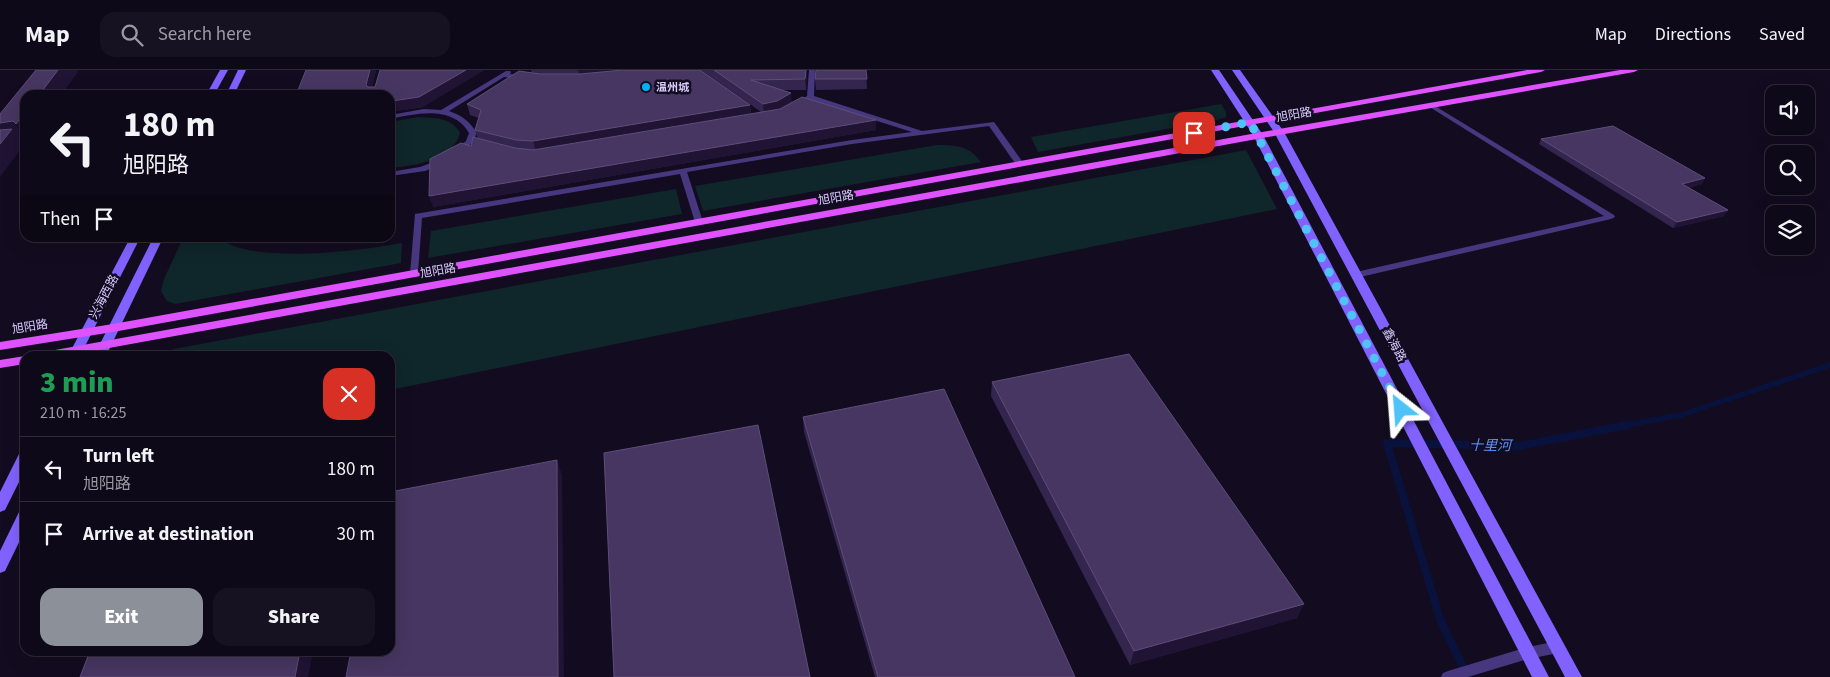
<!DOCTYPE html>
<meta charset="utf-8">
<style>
body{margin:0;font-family:"Source Sans 3","Noto Sans SC",sans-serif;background:#171221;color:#f1f3f6;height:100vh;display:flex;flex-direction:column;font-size:19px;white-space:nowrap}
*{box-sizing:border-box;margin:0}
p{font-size:16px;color:#9b9aa2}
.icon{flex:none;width:28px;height:28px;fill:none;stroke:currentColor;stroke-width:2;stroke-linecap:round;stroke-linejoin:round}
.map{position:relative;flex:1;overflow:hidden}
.panel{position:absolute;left:20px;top:281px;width:375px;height:305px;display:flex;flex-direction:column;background:#0e0918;border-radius:15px;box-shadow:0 5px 20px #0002,0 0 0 1px #2e2a37}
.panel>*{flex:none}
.banner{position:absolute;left:20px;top:20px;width:375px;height:152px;border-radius:15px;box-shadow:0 5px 20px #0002,0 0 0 1px #2e2a37;background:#0e0918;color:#f1f3f6;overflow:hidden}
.buttons{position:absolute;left:1765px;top:15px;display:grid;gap:10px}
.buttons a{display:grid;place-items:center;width:50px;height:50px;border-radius:10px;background:#0e0918;box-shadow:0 5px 20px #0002,0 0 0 1px #2e2a37;font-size:25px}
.pin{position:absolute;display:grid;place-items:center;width:42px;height:42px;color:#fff;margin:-21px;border-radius:10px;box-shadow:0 2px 8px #0006}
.me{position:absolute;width:55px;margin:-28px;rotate:332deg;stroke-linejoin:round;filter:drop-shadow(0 0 4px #0008)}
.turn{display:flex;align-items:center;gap:18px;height:105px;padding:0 20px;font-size:22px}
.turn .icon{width:65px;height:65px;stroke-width:2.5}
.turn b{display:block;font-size:35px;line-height:42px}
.then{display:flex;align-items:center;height:48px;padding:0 20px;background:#0003;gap:10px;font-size:19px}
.round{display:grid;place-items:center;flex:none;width:52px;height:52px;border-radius:15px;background:#171221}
.overview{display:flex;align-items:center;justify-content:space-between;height:85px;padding:0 20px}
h1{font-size:30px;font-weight:800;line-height:38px;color:#1e9e55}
.button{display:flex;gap:10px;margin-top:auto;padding:10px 20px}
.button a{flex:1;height:58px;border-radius:15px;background:#8c9099;color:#fff;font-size:20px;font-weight:800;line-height:58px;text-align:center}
.button a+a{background:#171221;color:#f1f3f6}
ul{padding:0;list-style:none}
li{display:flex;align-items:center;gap:15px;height:65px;padding:0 20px;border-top:1px solid #2e2a37}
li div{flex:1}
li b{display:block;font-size:19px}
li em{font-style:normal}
header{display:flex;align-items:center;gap:30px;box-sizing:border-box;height:70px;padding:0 25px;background:#0e0918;border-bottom:1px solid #2e2a37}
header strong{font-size:24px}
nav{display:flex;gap:28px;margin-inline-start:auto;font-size:18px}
.search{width:350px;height:45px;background:#171221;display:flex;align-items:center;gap:12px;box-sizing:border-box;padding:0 18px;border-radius:15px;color:#9b9aa2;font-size:19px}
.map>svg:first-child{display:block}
</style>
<header>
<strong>Map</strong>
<div class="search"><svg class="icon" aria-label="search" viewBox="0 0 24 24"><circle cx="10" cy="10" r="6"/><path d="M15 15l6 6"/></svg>Search here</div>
<nav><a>Map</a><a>Directions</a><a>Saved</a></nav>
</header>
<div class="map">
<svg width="1830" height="607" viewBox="0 0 1830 607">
<rect width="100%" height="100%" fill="#130c20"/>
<g fill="#0f262a">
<path d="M1221 34 1226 42V47L1217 50 1038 82 1031 67Z"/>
<path d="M418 47C434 48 452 47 460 63 453 90 414 96 390 98V52Z"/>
<path d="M937 75C957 75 969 76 981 92L703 141 695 116Z"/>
<path d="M1246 80 1277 139 390 320V286H158L174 279Z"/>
<path d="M676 119 682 144 428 188 431 161Z"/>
<path d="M183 168H220L221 170C258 194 359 181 402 173L401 193 175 234 167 231 161 221 164 209Z"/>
</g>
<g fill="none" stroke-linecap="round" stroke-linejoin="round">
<path stroke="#08123d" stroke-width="5.5" d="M1622 356 1681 345 1830 295"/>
<path stroke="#08123d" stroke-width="8" d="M1468 607 1441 552 1387 373 1519 376 1628 355"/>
<g fill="#47377f" fill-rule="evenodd">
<path d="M809 0H815L814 26 922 61 994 52 1024 94 1020 96H1017L989 56 852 74 687 102 703 152 699 154 695 152 680 104 422 148 418 204 414 207 410 204 415 144 852 70 912 62 811 30 799 36H795V34L807 26Z"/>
<path d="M506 1H510L511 2 510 4 528 8 525 10 504 7 449 41C463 46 469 51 477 63 472 73 467 81 457 85L453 83 466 71 469 63C453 35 417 43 390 49V45L424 39 441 40Z"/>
<path d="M1430 33 1614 145 1615 147 1611 149 1356 208 1353 207 1352 205 1356 202 1604 146 1428 36V34Z"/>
<path d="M25 70V74L0 78V74Z"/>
<path d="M442 89H445V93L425 101 390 106V102L420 97Z"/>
<path d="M1558 571 1563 573 1565 577 1563 581 1558 583 1528 589 1468 607H1441L1443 603 1448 601 1528 577Z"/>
</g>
<g fill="#8262ff" fill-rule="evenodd">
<path d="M220 0H228L214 25H206Z"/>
<path d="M238 0H246L234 25H226Z"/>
<path d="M1211 0H1219L1263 65 1549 607H1532L1253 65Z"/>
<path d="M1232 0H1240L1284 62 1582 607H1565L1274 62Z"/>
<path d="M130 168H140L80 286H68Z"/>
<path d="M153 168H163L106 286H94Z"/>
<path d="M25 381V400L5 440 0 442V422L20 382Z"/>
<path d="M25 438V460L5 501 0 503V481L20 440Z"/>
</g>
<g fill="#de52ff" fill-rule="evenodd">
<path d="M1527 0H1545L1541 2 113 262 0 280V272L113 254Z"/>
<path d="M1620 0H1638L1634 2 1279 65 65 286H38L44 282 1279 59Z"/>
<path d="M25 286V294L0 298V290Z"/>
</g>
</g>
<g fill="#34254e">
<path d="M306 0H376L372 17 423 37 396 41 392 39 390 40V25Z"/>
<path d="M531 0H700L750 35 751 44 761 42 701 0H807L806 20H782L792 32 876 50V60L433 137 471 76 478 69 475 60 479 48 470 45 467 34 532 3Z"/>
<path d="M866 0 867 19 816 20 815 9Z"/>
<path d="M1541 69 1702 114 1688 118 1724 146 1673 158 1539 74Z"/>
<path d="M992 312 1297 548 1130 595 991 326Z"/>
<path d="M803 347 1075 607H875L804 362Z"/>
</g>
<g fill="#201334">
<path d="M58 0H77L78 2 61 25H39Z"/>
<path d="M370 0H376L370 25 366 15Z"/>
<path d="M466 0H485L423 37 396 41 392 31Z"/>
<path d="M578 0H633L580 6Z"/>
<path d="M806 0H807L806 20 805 9Z"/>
<path d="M791 23 792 33 778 41 764 44 763 34Z"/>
<path d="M750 35 751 46 536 82 533 71Z"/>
<path d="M25 42V68L16 54Z"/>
<path d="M876 50V60L433 137 429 126Z"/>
<path d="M13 51 25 68 19 69 23 76 0 107V53Z"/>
<path d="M1705 108 1702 114 1678 120 1682 114Z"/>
<path d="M1728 140 1724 146 1673 158 1677 152Z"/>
<path d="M557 390 562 405 564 607H558Z"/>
<path d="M1304 534 1297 548 1130 595 1134 581Z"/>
<path d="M300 581H313L308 607H295Z"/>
</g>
<g fill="#463661" stroke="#5d4e7a">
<path d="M36 0H58L39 25H25V42L16 54 13 51 0 53V44Z"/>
<path d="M306 0H370L366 15 368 17H375L380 0H466L419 27 392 31 390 30V25H296Z"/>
<path d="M623 0H700L750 35 533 71 516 70 475 60 481 40 467 34 519 1 540 4H580Z"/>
<path d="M714 0H806L805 9 751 10 791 23 777 31 763 34Z"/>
<path d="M816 0H866L867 9H815Z"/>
<path d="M802 27 876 50 429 126 430 89 461 73 471 76 473 67 515 78 533 80 780 39Z"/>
<path d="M1613 56 1705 108 1682 114 1728 140 1677 152 1541 69Z"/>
<path d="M12 59 0 74V60Z"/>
<path d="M1129 284 1304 534 1134 581 992 312Z"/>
<path d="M944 319 1075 607H878L803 347Z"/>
<path d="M758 355 810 607H614L604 383Z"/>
<path d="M557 390 558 607H346L351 581H390V422Z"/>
<path d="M90 581H300L295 607H80Z"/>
</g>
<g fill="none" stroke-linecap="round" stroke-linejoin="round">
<path stroke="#4fc3f7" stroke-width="9" stroke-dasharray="0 16.2" d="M1194 63 1250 52 1401 339"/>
</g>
<circle fill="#00b1f6" stroke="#130c20" stroke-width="2" cx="646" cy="17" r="5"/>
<g text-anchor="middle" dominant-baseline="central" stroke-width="5" stroke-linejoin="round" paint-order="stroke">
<g font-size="11" font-weight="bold" fill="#dacbff" stroke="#130c20" text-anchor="start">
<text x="656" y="17">温州城</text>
</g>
<g font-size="12" fill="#dacbff" stroke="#130c20">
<text transform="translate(1294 45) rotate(-10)">旭阳路</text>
<text transform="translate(836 128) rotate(-10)">旭阳路</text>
<text transform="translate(438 201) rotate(-10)">旭阳路</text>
<text transform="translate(104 227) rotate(-62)">兴海西路</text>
<text transform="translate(30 257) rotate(-9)">旭阳路</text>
<text transform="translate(1394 275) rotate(62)">鑫海路</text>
</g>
<g font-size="14" font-style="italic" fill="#5994ff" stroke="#130c20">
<text transform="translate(1490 376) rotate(1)">十里河</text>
</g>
</g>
</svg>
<div class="buttons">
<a><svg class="icon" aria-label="sound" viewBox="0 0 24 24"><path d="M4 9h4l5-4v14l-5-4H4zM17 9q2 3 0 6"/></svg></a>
<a><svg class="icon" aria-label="search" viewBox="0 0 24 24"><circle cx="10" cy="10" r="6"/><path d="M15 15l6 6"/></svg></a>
<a><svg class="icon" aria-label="layers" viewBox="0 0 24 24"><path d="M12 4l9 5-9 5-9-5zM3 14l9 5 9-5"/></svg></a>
</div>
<div class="pin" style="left:1194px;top:63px;background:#d93025"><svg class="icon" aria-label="arrive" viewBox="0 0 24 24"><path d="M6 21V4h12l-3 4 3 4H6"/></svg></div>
<svg class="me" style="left:1401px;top:339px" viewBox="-20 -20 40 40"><path d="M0-17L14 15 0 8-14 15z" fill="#4fc3f7" stroke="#fff" stroke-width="4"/></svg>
<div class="banner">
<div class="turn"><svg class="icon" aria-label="left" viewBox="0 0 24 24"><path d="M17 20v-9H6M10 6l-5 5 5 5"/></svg><div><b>180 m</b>旭阳路</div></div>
<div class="then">Then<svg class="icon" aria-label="arrive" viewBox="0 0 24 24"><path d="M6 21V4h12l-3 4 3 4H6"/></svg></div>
</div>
<section class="panel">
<div class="overview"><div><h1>3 min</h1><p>210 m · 16:25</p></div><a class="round" style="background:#d93025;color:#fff"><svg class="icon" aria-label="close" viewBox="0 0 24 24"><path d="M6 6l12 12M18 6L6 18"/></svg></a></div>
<ul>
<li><svg class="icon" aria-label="left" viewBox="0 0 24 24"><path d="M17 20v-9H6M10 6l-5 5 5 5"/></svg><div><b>Turn left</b><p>旭阳路</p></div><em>180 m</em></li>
<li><svg class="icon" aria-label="arrive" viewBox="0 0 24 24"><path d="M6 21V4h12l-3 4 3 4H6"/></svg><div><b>Arrive at destination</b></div><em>30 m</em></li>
</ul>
<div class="button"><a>Exit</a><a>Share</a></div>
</section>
</div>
